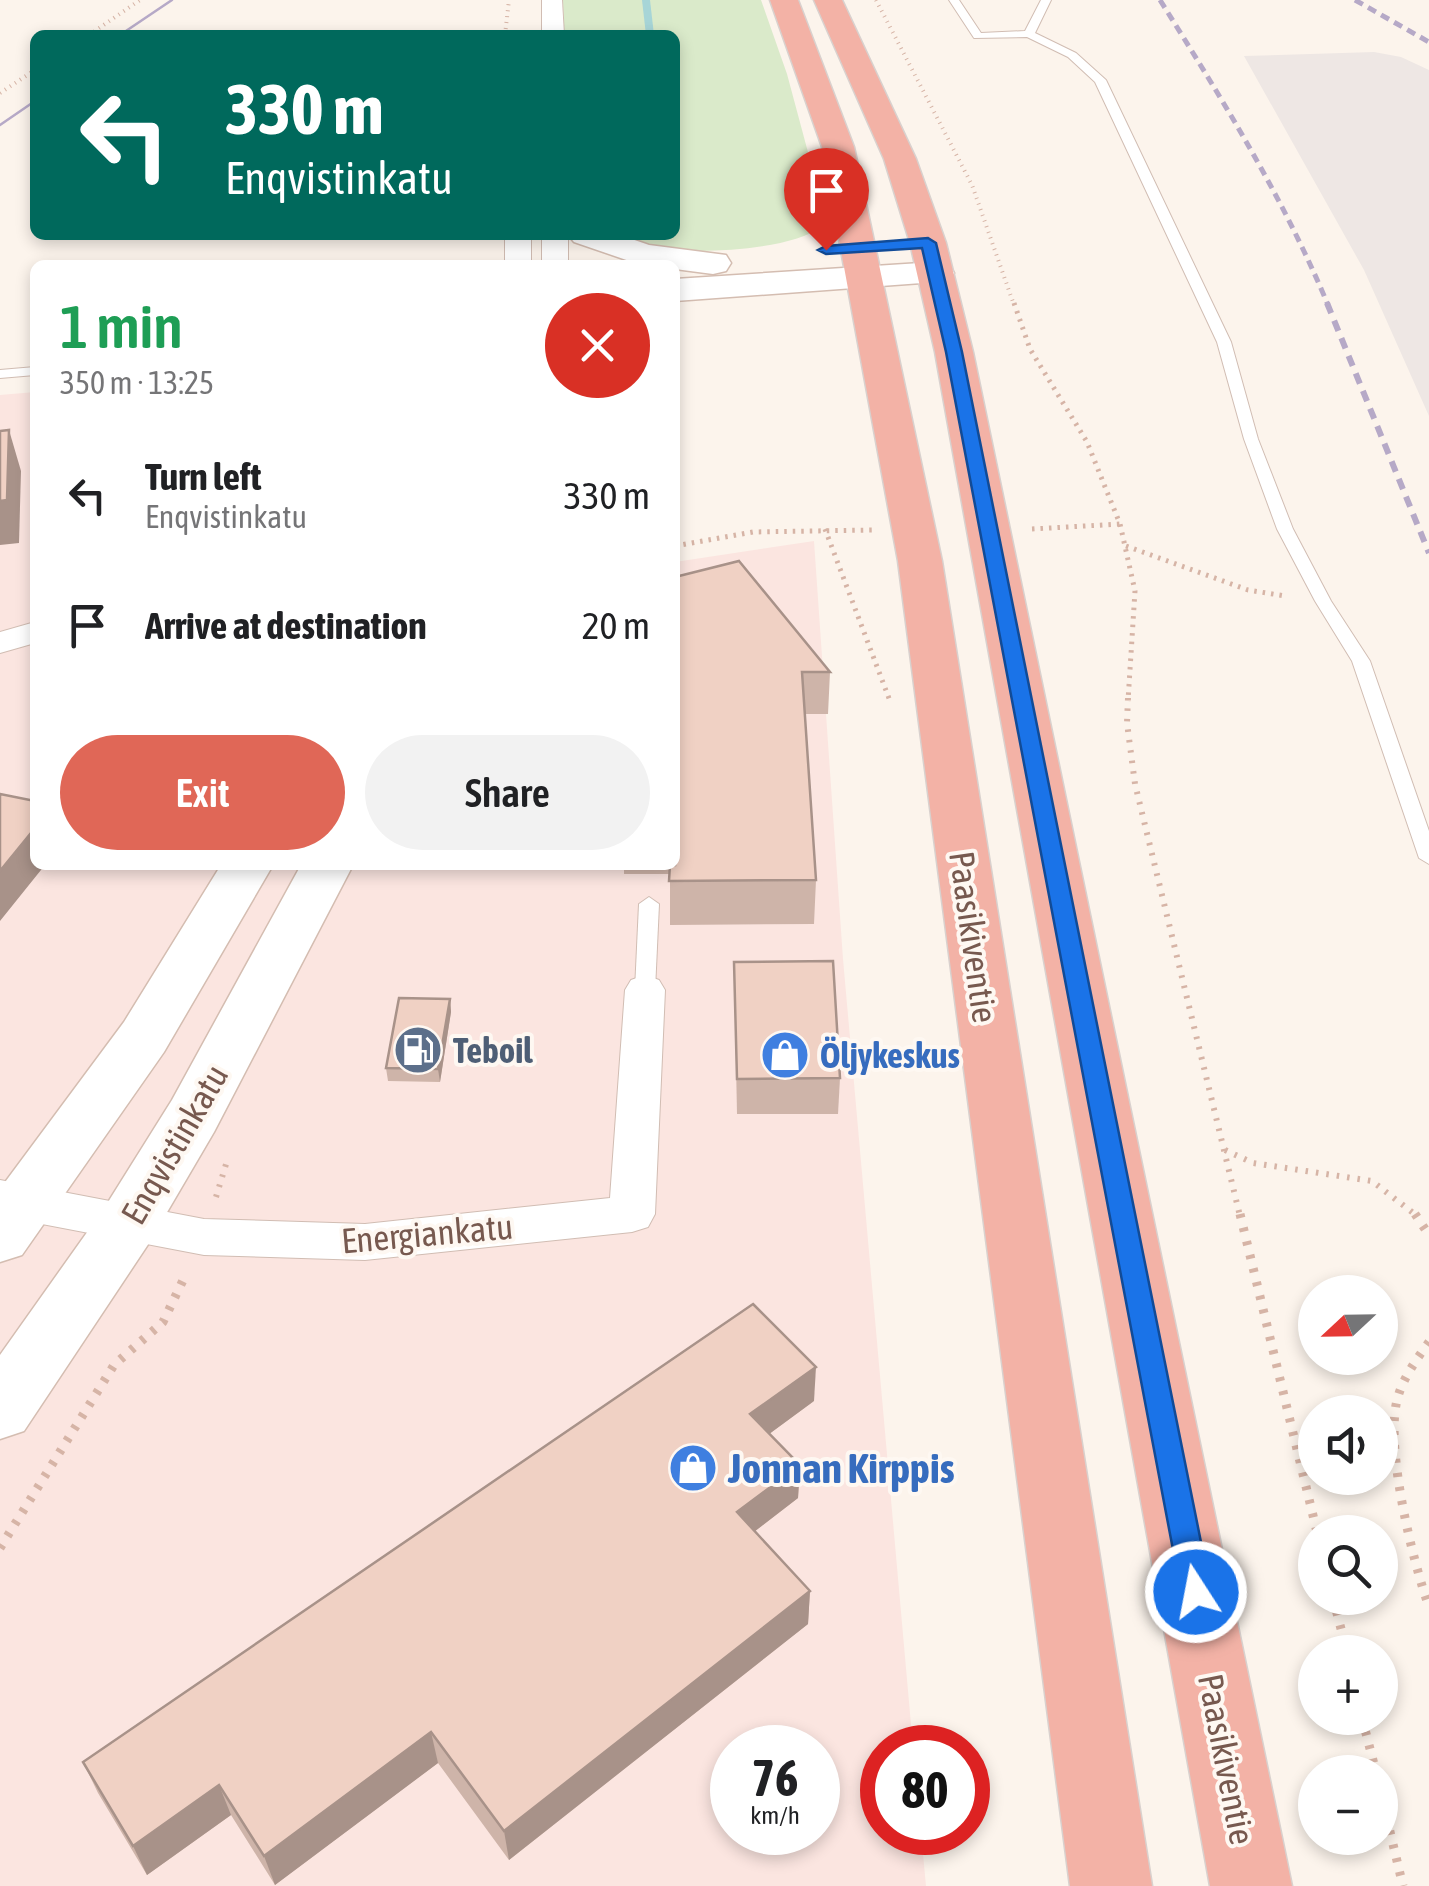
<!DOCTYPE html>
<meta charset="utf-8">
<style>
body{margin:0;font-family:"Asap Condensed",sans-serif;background:#f2f2f2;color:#202124;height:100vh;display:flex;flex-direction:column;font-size:38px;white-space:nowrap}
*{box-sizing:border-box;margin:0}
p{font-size:32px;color:#757577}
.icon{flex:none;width:55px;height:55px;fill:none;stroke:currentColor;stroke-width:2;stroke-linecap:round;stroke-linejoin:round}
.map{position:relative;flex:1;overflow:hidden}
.side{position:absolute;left:30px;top:260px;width:650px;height:610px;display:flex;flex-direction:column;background:#fff;border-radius:15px;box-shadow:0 5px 15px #0003}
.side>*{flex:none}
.top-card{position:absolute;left:30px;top:30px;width:650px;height:210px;border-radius:15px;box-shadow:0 5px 15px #0003;background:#00695c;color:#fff;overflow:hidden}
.needle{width:65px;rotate:248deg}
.tools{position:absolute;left:1298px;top:1275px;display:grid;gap:20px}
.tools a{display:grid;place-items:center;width:100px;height:100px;border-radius:50%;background:#fff;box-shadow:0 5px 15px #0003;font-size:50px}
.speed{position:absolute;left:710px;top:1725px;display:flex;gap:20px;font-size:50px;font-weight:700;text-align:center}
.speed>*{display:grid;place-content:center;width:130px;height:130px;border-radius:50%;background:#fff;box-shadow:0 5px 15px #0003;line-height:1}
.speed small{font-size:25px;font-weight:400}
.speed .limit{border:15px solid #d22;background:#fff;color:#111}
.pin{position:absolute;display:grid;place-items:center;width:85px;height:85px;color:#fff;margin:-102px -42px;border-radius:50% 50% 50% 0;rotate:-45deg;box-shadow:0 0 10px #0007}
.pin .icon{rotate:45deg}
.me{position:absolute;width:110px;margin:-55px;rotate:349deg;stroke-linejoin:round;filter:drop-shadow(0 0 8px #0008)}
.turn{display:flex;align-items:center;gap:35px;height:210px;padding:0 30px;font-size:45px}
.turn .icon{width:130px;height:130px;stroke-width:2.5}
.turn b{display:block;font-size:70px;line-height:85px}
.round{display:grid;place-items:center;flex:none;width:105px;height:105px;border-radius:52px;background:#f2f2f2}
.summary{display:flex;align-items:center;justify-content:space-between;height:170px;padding:0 30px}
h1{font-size:60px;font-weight:600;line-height:75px;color:#1e9e55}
.action{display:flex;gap:20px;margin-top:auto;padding:20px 30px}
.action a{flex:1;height:115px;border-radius:60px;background:#e06757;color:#fff;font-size:40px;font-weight:600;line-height:115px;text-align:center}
.action a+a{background:#f2f2f2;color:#202124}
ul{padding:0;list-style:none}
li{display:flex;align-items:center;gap:30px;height:130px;padding:0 30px}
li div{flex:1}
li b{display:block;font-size:38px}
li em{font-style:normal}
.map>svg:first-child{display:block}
</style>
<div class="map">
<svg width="1429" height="1886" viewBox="0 0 1429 1886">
<rect width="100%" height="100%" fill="#fcf4ec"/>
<path fill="#fbe5e0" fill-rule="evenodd" d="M35 392V865H675V562L814 541 843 959 913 1747 882 1748V1832L921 1833 926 1886H0V395ZM732 1748H818V1832H732Z"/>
<path fill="#eee7e4" d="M1374 52 1401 57 1429 70V416L1364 270 1244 56Z"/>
<path fill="#daeaca" d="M563 0H761L787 74 824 212 823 226C788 252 689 255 646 247 634 244 621 239 609 235H675V35H564Z"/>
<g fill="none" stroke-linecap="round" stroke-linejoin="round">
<path fill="#a7d5d7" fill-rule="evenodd" d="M642 0H650L654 35H646Z"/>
<g stroke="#d1bdb3" stroke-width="2">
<g id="lane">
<path d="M949 0H959L981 33 1025 31 1041 0H1051L1035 33 1076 53 1106 80 1231 342 1258 439 1293 529 1331 601 1370 661 1429 831V864L1419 858 1352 661 1315 601 1277 529 1244 439 1217 342 1095 82 1068 57 1027 37 974 38Z"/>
<path d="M35 367V375L0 378V370Z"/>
<path d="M649 897 659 904 655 990 645 997 635 990 639 904Z"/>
</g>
</g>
<g stroke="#d1bdb3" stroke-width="2">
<g id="street">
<path d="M542 0H562L564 35H542Z"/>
<rect x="505" y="235" width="26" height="30"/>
<rect x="542" y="235" width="26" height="30"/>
<path d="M35 622V643L0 653V632Z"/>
<path d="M645 975 659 980 665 990 655 1214 648 1227 632 1232 365 1260 204 1255 0 1216V1180L204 1219 365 1224 610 1198 625 990 631 980Z"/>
</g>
</g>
<g stroke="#d4bdb1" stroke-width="3">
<g id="secondary">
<path d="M568 235H620L649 245 726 255 731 263 726 271 713 274 675 269V265H641L574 242Z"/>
<path d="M936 262 949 265 954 273 949 281 675 301V279Z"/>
<path d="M221 865H273L164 1052 22 1255 0 1262V1189L124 1022Z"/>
<path d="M301 865H353L214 1132 149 1243 24 1431 0 1439V1355L105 1207 172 1100Z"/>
</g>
</g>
<g stroke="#d9d1ce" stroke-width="3">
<g id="highway">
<path d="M770 0H798L854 147 942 561 1152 1886H1070L898 561 822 147Z"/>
<path d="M814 0H842L916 159 946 243 973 352 1292 1886H1210L935 352 910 243 884 159Z"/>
</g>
</g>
<g stroke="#d6b4a6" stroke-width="4" stroke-dasharray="1 5" stroke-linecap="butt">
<path d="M876 0 972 185 1014 305"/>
<path d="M89 35 140 0"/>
<path d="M505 35 509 0"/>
<path d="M0 93 35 70"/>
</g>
<g stroke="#d6b4a6" stroke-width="5" stroke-dasharray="2.5 6" stroke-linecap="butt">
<path d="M1014 303 1030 349 1087 442 1120 524 1135 591 1128 701"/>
<path d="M825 529 890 701"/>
<path d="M1032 529 1120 524"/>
<path d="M675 546 753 532 872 530"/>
<path d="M1126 546 1248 590 1285 596"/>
</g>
<g stroke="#d6b4a6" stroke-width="6" stroke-dasharray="2.5 8" stroke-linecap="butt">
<path d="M1128 698 1127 723 1135 784 1240 1216"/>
<path d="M1225 1150 1253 1163 1372 1181 1417 1216"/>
<path d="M216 1197 227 1161"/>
</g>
<g stroke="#d6b4a6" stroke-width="9" stroke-dasharray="4 10" stroke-linecap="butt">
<path d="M1240 1214 1317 1532"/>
<path d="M1415 1214 1429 1235"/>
<path d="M1429 1342C1416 1360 1400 1382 1396 1405 1387 1454 1412 1559 1429 1607"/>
<path d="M0 1548 114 1365 163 1322 186 1274"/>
<path d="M1333 1598 1347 1652"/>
<path d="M1362 1718 1376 1772"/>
<path d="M1380 1790 1403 1886"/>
</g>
<use href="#lane" fill="#fff" fill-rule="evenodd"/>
<use href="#street" fill="#fff" fill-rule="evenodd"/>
<use href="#secondary" fill="#fff" fill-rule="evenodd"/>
<use href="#highway" fill="#f3b2a6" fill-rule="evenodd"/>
<g stroke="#b6a9c7" stroke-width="2.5">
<path d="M120 35 172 0"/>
<path d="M0 125 35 101"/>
</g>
<g stroke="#b6a9c7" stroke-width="5" stroke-dasharray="9 6" stroke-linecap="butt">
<path d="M1160 0C1222 99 1283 197 1328 305"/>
<path d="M1355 0 1429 42"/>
</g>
<path stroke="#b6a9c7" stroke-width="6" stroke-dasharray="11 8" stroke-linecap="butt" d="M1327 303 1429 553"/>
</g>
<g fill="#ceb4a9">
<path d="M675 577 830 672 828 714H805L816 880 814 924 670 925V874H624V865H675Z"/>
<path d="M734 962 840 1078 838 1114H737Z"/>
<path d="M450 999 451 1012 440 1082 388 1081 386 1068Z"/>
<path d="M814 1401 769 1434 800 1465 798 1498 755 1531 810 1591 808 1624 509 1860 438 1763 275 1885 231 1815 147 1875 98 1793 83 1762Z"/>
</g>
<g fill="#a89289">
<path d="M9 430 21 471 19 543 0 545V501Z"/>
<path d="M35 828V865H45L0 921V871Z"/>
<path d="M450 999 451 1012 440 1082 438 1069Z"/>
<path d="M816 1367 814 1401 750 1448V1414Z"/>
<path d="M800 1465 798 1498 737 1545V1512Z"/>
<path d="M810 1591 808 1624 509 1860 504 1831Z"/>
<path d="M431 1732 438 1763 275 1885 264 1856Z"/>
<path d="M219 1785 231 1815 147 1875 133 1846Z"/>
</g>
<g fill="#f0d1c4" stroke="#a89289" stroke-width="2.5">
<path d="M9 430 7 500 0 501V431Z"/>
<path d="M739 561 830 672H802L816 880 669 881 670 865H675V577Z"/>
<path d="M0 794 35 801V828L0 871Z"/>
<path d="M833 961 840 1078 737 1079 734 962Z"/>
<path d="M399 998 450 999 438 1069 386 1068Z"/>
<path d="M753 1304 816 1367 750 1414 800 1465 737 1512 810 1591 504 1831 431 1732 264 1856 219 1785 133 1846 83 1762Z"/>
</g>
<path fill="#1a73e8" stroke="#114b97" stroke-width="2.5" d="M928 238 936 243 962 352 1211 1592 1207 1602 1196 1606 1185 1602 1181 1592 946 352 922 248 826 254 818 250 826 246Z"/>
<defs>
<g id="fuel-disc" transform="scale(2.5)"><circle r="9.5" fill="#5c6f8a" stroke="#fef8f2"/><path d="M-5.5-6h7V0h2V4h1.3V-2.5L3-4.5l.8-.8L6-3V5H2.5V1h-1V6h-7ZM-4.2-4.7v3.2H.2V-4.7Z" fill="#fff"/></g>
<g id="shop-disc" transform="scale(2.5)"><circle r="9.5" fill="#3f7fe0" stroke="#fef8f2"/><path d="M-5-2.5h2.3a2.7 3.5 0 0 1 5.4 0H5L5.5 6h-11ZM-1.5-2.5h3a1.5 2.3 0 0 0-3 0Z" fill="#fff"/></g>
</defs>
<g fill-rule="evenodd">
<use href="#fuel-disc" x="418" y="1050"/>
<use href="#shop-disc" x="785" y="1055"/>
<use href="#shop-disc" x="693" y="1468"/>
</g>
<g text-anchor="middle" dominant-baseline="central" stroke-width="8" stroke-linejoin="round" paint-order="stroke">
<g font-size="35" fill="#77594f" stroke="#fef8f2">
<text transform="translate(974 937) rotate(82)">Paasikiventie</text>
<text transform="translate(174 1144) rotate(-60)">Enqvistinkatu</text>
<text transform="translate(427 1233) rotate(-5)">Energiankatu</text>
<text transform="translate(1227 1759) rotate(79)">Paasikiventie</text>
</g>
<g font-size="35" font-weight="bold" fill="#4e5e75" stroke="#fef8f2" text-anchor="start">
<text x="453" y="1050">Teboil</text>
</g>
<g font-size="35" font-weight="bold" fill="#366cbe" stroke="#fef8f2" text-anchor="start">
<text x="820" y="1055">Öljykeskus</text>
</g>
<g font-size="42" font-weight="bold" fill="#366cbe" stroke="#fef8f2" text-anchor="start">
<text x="728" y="1468">Jonnan Kirppis</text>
</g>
</g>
</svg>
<div class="tools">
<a><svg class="needle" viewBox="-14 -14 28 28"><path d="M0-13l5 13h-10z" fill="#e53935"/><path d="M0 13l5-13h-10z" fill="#757577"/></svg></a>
<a><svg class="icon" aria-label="sound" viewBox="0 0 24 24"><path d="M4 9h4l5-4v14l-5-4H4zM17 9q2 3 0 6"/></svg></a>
<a><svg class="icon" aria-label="search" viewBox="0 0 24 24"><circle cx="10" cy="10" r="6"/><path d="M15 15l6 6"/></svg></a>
<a>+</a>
<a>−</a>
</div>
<div class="speed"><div>76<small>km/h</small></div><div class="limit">80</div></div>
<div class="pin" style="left:826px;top:250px;background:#d93025"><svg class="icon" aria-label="arrive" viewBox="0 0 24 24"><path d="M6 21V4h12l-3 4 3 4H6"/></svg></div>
<svg class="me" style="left:1196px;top:1592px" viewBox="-20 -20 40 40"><circle r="17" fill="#1a73e8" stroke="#fff" stroke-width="3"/><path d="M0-11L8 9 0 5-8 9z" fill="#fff"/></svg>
<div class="top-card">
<div class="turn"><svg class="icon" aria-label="left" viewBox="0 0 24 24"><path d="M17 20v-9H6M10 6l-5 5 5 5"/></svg><div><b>330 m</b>Enqvistinkatu</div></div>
</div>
<section class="side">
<div class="summary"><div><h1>1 min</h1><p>350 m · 13:25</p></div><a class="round" style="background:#d93025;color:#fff"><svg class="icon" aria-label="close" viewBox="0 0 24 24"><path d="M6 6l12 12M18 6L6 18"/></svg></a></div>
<ul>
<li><svg class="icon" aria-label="left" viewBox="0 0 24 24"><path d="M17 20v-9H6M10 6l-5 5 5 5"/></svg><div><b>Turn left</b><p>Enqvistinkatu</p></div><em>330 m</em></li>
<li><svg class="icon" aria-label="arrive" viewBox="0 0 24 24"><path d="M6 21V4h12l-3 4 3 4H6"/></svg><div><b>Arrive at destination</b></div><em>20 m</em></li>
</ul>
<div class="action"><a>Exit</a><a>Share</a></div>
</section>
</div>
